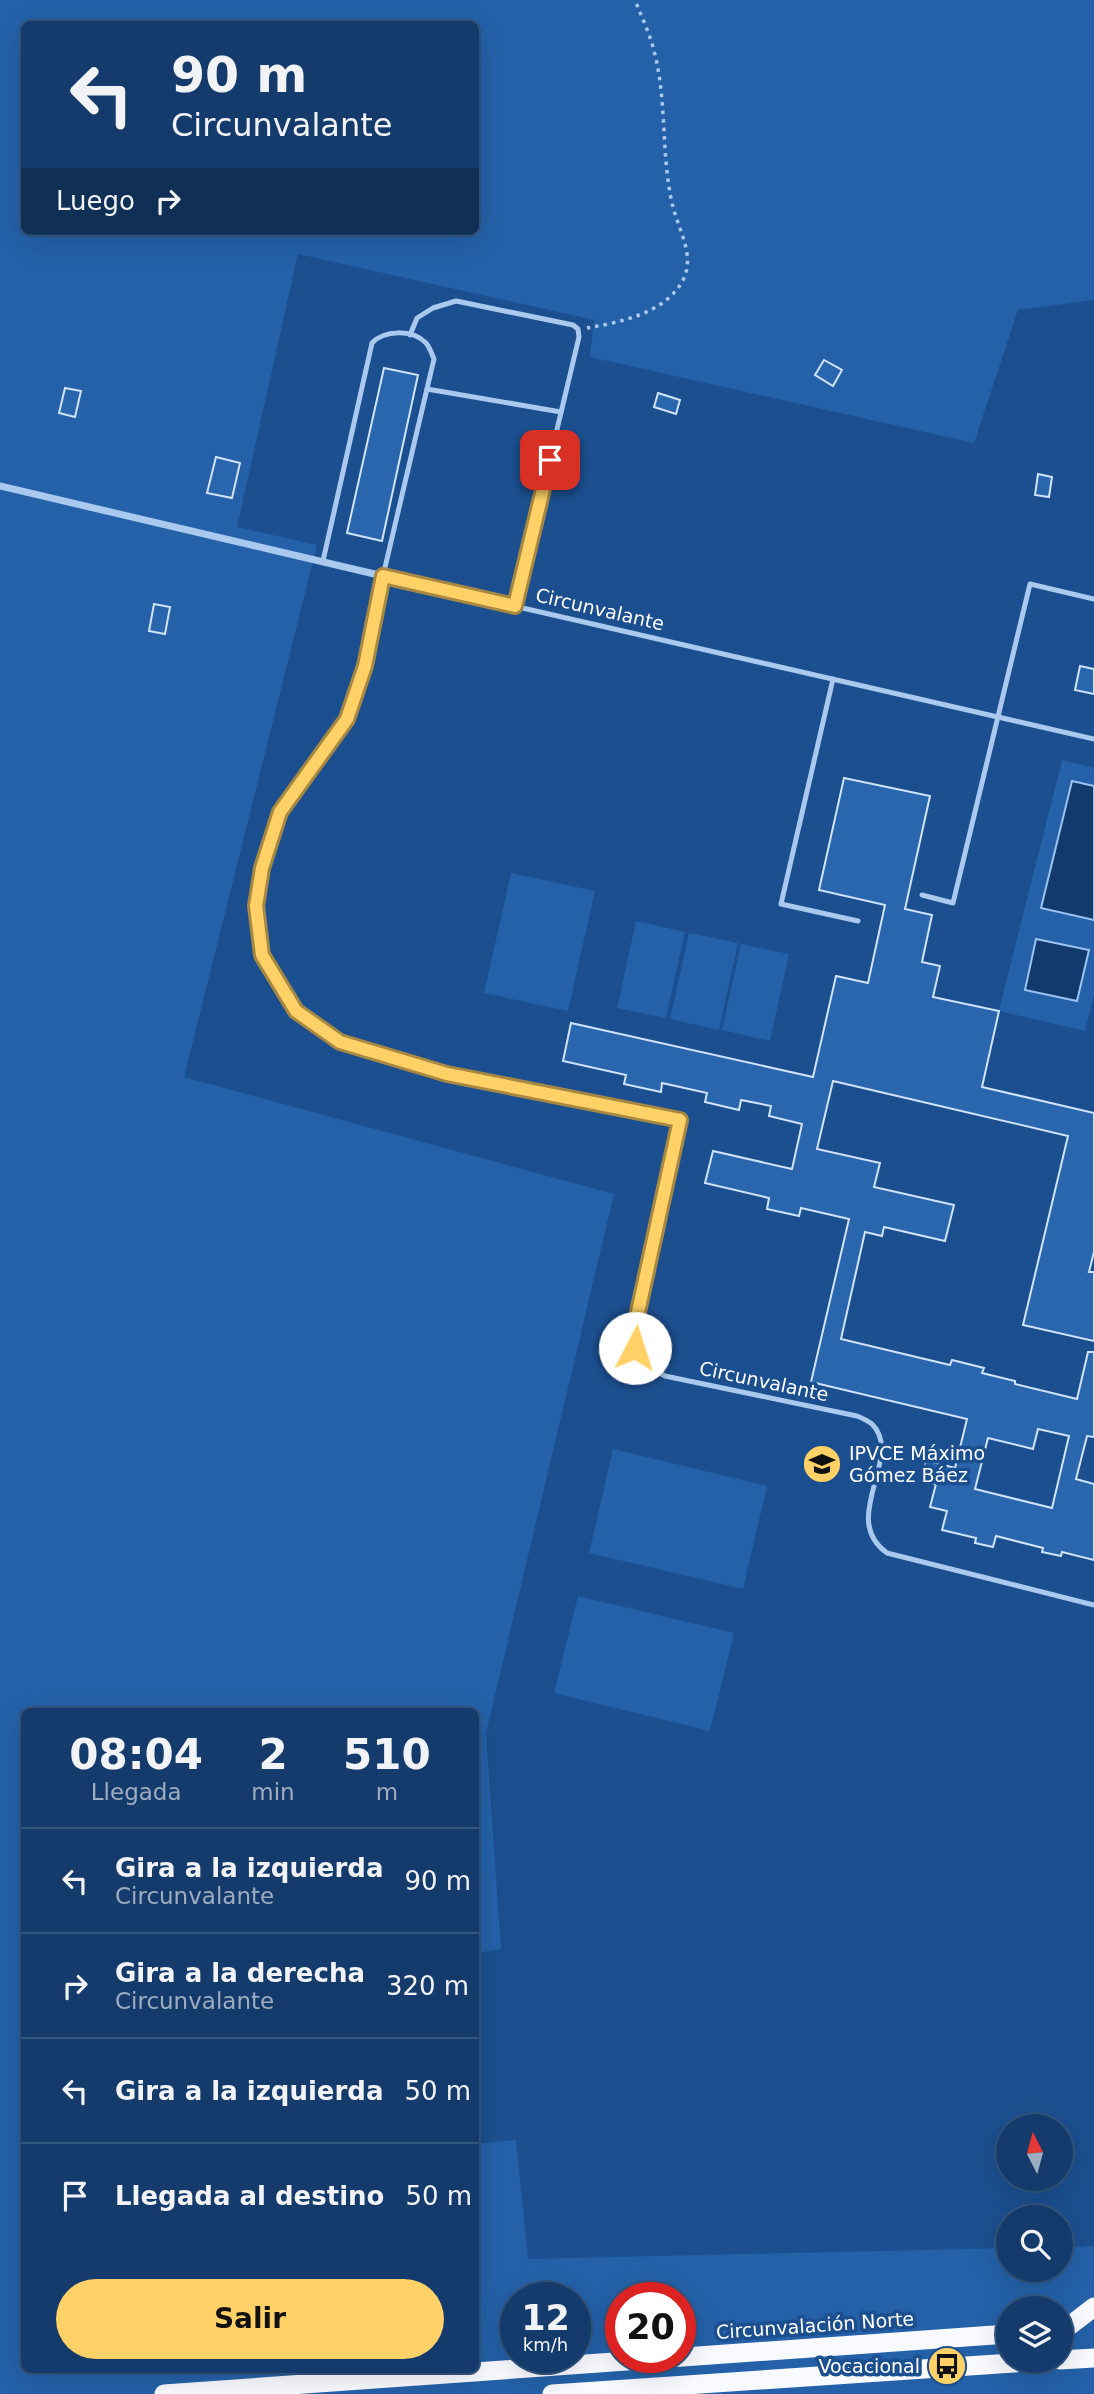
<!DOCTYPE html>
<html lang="es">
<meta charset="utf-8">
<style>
body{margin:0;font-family:"DejaVu Sans",sans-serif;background:#1d4271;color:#f1f3f6;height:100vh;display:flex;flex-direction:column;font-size:26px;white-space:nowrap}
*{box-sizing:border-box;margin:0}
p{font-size:23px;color:#9dadc1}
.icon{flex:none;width:38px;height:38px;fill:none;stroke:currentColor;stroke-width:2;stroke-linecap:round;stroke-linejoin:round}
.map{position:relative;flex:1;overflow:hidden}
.panel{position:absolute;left:21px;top:1708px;width:458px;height:665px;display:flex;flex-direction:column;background:#143b6b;border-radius:10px;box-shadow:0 7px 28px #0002,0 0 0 2px #33557e}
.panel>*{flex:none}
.hud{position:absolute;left:21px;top:21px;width:458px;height:214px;border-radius:10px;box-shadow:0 7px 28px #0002,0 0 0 2px #33557e;background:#143b6b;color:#f1f3f6;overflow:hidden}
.needle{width:46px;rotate:354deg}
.tools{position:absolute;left:996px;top:2114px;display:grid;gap:14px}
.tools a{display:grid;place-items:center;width:77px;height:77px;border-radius:50%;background:#143b6b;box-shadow:0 7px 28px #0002,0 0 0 2px #33557e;font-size:35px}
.speed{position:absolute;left:500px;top:2282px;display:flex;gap:14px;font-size:35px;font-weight:700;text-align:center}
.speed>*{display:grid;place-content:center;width:91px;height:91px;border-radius:50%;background:#143b6b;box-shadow:0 7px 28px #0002,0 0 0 2px #33557e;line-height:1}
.speed small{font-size:18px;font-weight:400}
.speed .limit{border:10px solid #d22;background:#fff;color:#111}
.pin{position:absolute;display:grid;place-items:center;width:60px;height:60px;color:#fff;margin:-30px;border-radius:14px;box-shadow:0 4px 10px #0006}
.me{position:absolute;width:77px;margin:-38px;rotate:5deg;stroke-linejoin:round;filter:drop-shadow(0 0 5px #0008)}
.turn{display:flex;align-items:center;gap:24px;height:147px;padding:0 35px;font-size:32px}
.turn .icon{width:91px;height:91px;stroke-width:2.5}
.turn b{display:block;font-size:49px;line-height:60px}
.then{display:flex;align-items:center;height:66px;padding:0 35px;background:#0003;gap:14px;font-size:26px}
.eta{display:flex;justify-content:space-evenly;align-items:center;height:119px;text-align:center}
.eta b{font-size:42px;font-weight:700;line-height:49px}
.action{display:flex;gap:14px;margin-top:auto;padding:14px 35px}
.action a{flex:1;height:80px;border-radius:42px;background:#ffd166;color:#111;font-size:28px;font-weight:700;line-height:80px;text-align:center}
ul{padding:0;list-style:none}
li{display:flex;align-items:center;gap:21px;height:105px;padding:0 35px;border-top:2px solid #33557e}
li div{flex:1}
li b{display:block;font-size:26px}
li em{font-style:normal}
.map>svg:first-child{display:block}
</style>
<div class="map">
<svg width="1094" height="2394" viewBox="0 0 1094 2394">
<rect width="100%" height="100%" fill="#1b4f8f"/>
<g fill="#2461a8" fill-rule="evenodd">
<path d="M0 0H1094V300L1018 310 974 443 590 357 594 320 298 254 237 527 317 545 184 1077 614 1194 486 1733 501 1949 476 1953V1712H24V2370H476V2144L516 2140 528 2259 1008 2248V2270H1060L1061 2247 1094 2246V2394H0ZM24 24H476V231H24ZM516 2298H576V2357H516ZM621 2298H681V2357H621ZM1008 2308H1060V2361H1008Z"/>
<path d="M1062 760 1094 768V995L1085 1031 999 1011Z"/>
<path d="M511 873 595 891 568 1011 484 993Z"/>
<path d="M636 921 685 932 666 1018 617 1008Z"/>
<path d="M689 933 738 943 719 1030 670 1019Z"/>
<path d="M741 944 789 954 770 1041 722 1030Z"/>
<path d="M613 1449 767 1486 743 1589 589 1553Z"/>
<path d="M578 1596 734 1633 710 1731 554 1693Z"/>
</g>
<g fill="#123a6d" stroke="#9cc4f0" stroke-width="2">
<path d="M1072 781 1094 786V920L1041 908Z"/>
<path d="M1036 939 1089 950 1077 1001 1025 990Z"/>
</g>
<g fill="#2a66ad" stroke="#cfe3fa" stroke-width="2" fill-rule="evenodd">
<path d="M824 360 842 370 833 386 815 375Z"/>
<path d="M384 368 418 375 382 541 347 533Z"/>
<path d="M65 388 81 391 75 417 59 413Z"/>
<path d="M658 393 680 400 676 414 654 407Z"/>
<path d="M216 457 240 463 232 498 207 493Z"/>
<path d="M1038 474 1052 477 1049 497 1035 495Z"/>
<path d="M154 604 170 607 165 634 149 631Z"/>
<path d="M1080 666 1094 669V694L1075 690Z"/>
<path d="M844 778 930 796 905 909 932 915 922 962 940 966 933 997 999 1011 982 1087 1094 1113V1252L1089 1272H1094V1341L1023 1325 1068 1136 833 1081 817 1149 880 1163 874 1187 954 1205 945 1241 884 1227 882 1236 865 1232 841 1339 950 1365 952 1360 984 1368 982 1373 1015 1381V1384L1077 1399 1088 1352H1094V1437L1087 1436 1076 1479 1094 1484V1560L1062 1552 1061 1556 1042 1552 1043 1548 996 1536 993 1547 975 1543 976 1538 942 1530 947 1511 930 1507 936 1484 921 1480 926 1460 955 1468 967 1419 811 1382 849 1219 801 1208 799 1216 767 1209 769 1198 705 1183 713 1151 792 1169 802 1124 769 1116 771 1106 741 1100 739 1110 705 1102 707 1093 662 1083 661 1092 624 1084 626 1075 563 1061 571 1023 813 1077 836 976 868 983 885 905 819 890ZM1038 1429 1069 1436 1052 1508 975 1489 988 1438 1033 1449Z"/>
</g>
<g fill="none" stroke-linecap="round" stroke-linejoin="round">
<path stroke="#a9c9ee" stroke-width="3.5" stroke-dasharray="3.5 5" stroke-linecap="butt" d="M587 328C621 322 666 313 683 280 696 255 677 227 672 203 661 154 667 103 655 55 651 36 642 18 635 0"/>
<g stroke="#a9c9ee" stroke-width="5">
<path d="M410 335 417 318 433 308 456 301 573 325 578 329 579 337 515 606"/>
<path d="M427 389 561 412"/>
<path d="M323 561 372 343C384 330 412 329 426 343 429 346 432 354 434 359L383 576"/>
<path d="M833 679 781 904 858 921"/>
<path d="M1094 739 383 576 365 666 347 719 280 812 262 868 256 906 262 955 296 1011 340 1042 447 1074 680 1120 633 1335C636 1354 648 1367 665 1376L857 1416C862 1418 868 1421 872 1424 905 1457 838 1518 887 1553L1094 1605"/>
<path d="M922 895 953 903 1030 584 1094 599"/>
</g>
<path stroke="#a9c9ee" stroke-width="7" d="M0 486 383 576"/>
<g stroke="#f8faff" stroke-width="19">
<path d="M1064 2330 1094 2307"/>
<path d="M1060 2360 1094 2358"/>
<path d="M164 2394 1008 2334"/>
<path d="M552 2394 1042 2361"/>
</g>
</g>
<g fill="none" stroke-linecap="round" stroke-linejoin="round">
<g stroke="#a68842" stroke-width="18">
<path id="route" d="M550 460 515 606 383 576 365 666 347 719 280 812 262 868 256 906 262 955 296 1011 340 1042 447 1074 680 1120 633 1335 635 1348"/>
</g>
<use href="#route" stroke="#ffd166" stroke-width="12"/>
</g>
<defs>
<g id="school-disc" transform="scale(2.0125)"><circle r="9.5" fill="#ffd166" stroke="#1b4f8f"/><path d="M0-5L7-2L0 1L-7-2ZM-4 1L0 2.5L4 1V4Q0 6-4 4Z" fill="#111"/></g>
<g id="bus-disc" transform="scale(2.0125)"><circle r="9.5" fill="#ffd166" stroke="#1b4f8f"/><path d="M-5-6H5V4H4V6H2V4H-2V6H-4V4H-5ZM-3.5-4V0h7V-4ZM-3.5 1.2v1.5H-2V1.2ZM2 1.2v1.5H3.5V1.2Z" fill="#111"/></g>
</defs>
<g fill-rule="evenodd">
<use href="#school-disc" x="822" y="1464"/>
<use href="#bus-disc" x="947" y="2366"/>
</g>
<g text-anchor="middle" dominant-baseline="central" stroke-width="7" stroke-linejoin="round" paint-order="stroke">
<g font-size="19" fill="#fff" stroke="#1b4f8f">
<text transform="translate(600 609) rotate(13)">Circunvalante</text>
<text transform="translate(764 1381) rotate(12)">Circunvalante</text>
<text transform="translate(815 2325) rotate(-4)">Circunvalación Norte</text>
</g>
<g font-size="19" fill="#fff" stroke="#1b4f8f" text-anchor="start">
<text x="849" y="1453">IPVCE Máximo<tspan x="849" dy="22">Gómez Báez</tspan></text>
<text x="920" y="2366" text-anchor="end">Vocacional</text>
</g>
</g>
</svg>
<div class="tools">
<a><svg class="needle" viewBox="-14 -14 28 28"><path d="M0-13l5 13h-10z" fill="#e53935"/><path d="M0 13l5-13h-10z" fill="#9dadc1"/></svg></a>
<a><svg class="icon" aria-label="search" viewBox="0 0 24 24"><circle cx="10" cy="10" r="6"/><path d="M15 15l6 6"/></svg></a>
<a><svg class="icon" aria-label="layers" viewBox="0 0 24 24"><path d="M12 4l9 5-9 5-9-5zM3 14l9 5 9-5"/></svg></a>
</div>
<div class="speed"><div>12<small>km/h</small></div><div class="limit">20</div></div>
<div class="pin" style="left:550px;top:460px;background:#d93025"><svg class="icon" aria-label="arrive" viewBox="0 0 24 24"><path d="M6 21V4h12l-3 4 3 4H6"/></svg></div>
<svg class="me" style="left:635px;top:1348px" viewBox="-20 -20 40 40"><circle r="19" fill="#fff"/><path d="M0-13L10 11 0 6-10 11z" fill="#ffd166"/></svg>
<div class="hud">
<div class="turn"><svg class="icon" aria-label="left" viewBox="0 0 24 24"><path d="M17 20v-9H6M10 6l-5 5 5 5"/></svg><div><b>90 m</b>Circunvalante</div></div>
<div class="then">Luego<svg class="icon" aria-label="right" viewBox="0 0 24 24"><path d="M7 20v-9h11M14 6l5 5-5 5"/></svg></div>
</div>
<section class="panel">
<div class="eta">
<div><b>08:04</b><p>Llegada</p></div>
<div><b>2</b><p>min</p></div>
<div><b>510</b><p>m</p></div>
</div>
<ul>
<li><svg class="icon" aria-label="left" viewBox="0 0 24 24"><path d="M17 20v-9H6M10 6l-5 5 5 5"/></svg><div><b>Gira a la izquierda</b><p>Circunvalante</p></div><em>90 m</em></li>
<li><svg class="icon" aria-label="right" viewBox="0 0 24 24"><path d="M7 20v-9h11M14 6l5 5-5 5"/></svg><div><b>Gira a la derecha</b><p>Circunvalante</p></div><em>320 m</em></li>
<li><svg class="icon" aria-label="left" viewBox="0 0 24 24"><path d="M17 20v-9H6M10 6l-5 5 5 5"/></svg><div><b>Gira a la izquierda</b></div><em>50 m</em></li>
<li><svg class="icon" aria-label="arrive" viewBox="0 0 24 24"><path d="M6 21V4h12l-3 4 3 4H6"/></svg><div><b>Llegada al destino</b></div><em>50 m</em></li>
</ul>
<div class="action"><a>Salir</a></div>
</section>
</div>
